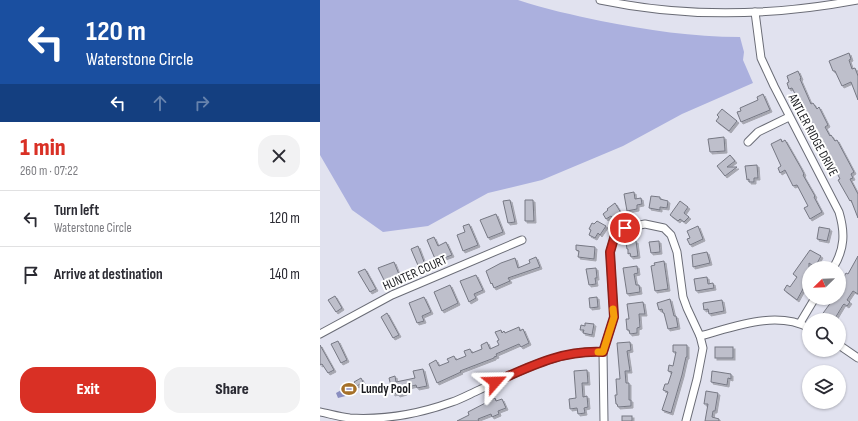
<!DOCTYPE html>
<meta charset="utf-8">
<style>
body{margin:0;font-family:"Sofia Sans Condensed",sans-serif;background:#f2f2f3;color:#2b2b33;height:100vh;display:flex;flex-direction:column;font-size:15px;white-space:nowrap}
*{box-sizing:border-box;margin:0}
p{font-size:13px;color:#7c7c81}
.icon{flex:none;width:22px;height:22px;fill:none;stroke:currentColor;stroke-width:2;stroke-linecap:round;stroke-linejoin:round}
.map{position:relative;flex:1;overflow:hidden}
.drawer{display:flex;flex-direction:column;background:#fff;width:320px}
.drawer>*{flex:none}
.guide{background:#1a4fa0;color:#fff;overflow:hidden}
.needle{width:26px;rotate:247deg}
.fabs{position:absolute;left:482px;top:261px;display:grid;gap:8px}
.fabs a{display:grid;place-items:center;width:44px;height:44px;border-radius:50%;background:#fff;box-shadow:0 1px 3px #0004;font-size:20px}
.pin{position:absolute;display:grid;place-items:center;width:34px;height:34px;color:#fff;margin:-17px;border:2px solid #fff;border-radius:50%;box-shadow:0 1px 4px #0007}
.me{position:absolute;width:44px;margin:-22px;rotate:65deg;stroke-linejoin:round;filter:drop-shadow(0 0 3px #0008)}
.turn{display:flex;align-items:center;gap:14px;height:84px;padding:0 20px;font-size:18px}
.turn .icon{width:52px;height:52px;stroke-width:2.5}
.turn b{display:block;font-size:28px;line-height:34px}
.lanes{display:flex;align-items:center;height:38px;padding:0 20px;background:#0003;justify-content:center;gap:20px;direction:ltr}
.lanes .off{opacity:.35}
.round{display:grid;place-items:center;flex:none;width:42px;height:42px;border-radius:16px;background:#f2f2f3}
.head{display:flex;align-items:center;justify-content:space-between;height:68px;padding:0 20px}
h1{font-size:24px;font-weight:800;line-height:30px;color:#d93025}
.primary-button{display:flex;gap:8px;margin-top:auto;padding:8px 20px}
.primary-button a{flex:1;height:46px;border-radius:16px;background:#d93025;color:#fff;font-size:16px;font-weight:800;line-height:46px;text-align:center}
.primary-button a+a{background:#f2f2f3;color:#2b2b33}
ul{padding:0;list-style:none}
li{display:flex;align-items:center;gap:12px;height:56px;padding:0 20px;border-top:1px solid #e1e1e2}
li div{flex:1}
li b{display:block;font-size:15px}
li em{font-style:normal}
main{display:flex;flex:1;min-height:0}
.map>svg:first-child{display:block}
</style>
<main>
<section class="drawer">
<div class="guide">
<div class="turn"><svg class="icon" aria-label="left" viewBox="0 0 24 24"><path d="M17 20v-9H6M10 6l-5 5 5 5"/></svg><div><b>120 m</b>Waterstone Circle</div></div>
<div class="lanes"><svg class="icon" aria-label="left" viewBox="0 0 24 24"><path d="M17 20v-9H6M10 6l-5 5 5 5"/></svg><svg class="icon off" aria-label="ahead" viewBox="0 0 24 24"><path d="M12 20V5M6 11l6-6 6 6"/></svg><svg class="icon off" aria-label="right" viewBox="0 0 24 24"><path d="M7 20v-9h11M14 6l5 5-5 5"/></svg></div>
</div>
<div class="head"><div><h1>1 min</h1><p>260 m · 07:22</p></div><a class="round"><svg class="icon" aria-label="close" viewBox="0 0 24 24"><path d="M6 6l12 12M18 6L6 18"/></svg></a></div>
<ul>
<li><svg class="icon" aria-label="left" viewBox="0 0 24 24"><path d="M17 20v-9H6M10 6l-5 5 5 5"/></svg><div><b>Turn left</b><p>Waterstone Circle</p></div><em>120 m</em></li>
<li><svg class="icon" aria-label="arrive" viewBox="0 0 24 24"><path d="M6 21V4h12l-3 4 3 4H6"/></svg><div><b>Arrive at destination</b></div><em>140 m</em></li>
</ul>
<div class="primary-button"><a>Exit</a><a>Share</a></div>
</section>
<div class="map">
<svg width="538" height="421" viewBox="0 0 538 421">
<defs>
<filter id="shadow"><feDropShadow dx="2" dy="2" stdDeviation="0" flood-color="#0004"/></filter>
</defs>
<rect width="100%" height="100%" fill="#e1e2ef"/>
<path fill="#abb0de" d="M0 0H198C225 9 253 15 281 21 327 30 373 37 420 37L424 52 423 60 433 83 362 114 303 146 222 180 168 193 108 226 63 232 32 210 0 155Z"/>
<path fill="#8a8ec0" d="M32 384 37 393 18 398 16 393Z"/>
<g fill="#bebfcb" stroke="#767883" filter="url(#shadow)">
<path d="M529 53 531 59 529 60 532 69 535 68 538 76V100L531 82 522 86 515 71H513L509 61Z"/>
<path d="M478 71 481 78 480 79 491 104 493 103 497 109 499 107 508 125 505 127 510 136 511 135 515 141 517 140 534 172 531 174 533 178 530 179 538 194V218L531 200 530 201 518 180 520 179 512 163 509 164 506 158 507 157 497 137 495 138 492 132 494 131 472 88 469 89 467 83 469 82 467 76Z"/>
<path d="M443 94 450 110 421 122 417 112 421 111 420 108 438 100 437 97Z"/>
<path d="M402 109 417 121 409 131 396 121 399 117 397 115Z"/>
<path d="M404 137 405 151 390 152 388 139Z"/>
<path d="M461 139 462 142 465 140 481 168 484 174 483 175 495 196 494 197 502 212 490 219 484 208 488 206 477 185 473 186 465 170 460 173 458 168 461 166 451 144Z"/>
<path d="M410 155 415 161 407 167H417L405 176 397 166Z"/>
<path d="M437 165 438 178H434V182H429V179L427 180 425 166Z"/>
<path d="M314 192 315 199 321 198 322 204 317 205V209L307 211 304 194Z"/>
<path d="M331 196 340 197V199L348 201 347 208 340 207V210L329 208Z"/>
<path d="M190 200 195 222 188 223 183 201Z"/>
<path d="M205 200H213L214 221H205Z"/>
<path d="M360 201 368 207 364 213 369 217 364 222 360 219 358 221 350 215Z"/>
<path d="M295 203 301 213 293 218 291 216 286 219 283 214 288 210 287 209Z"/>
<path d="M176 214 183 232 168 238 160 220Z"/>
<path d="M277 221 286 226 280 235 278 233 275 238 269 235 271 230 269 229 272 223 274 224Z"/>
<path d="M149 224 158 245 143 251 137 235 145 232 143 226Z"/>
<path d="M378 226 383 239 370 245 367 239 370 238 367 231Z"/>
<path d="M499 227 510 229 507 241 497 239Z"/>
<path d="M114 237 118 246 126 242 132 255 116 261 107 240Z"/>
<path d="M316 241 318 256 311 257 310 253 308 254V249H307L306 243Z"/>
<path d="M339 241 340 252 331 253 329 242Z"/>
<path d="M256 245 275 247 274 259 258 257 259 251 256 250Z"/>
<path d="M98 246 106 267 100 270 91 249Z"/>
<path d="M490 250 501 256 495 267 489 263V278L477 300 464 290 467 285 470 287 477 277 473 274Z"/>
<path d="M387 252 390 263 373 267 372 255Z"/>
<path d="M538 256V294L533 291 527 300 530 302 527 306 524 304 523 305 514 320H508L501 316 514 298H519V286L526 273 528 274Z"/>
<path d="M216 257 220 267 188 278 190 281 174 288 172 283 171 284 166 271 181 263 195 258 198 268 210 263 209 260Z"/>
<path d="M344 261 348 289 335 291 331 266 335 265 334 263Z"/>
<path d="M74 262 80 277 66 284 58 268Z"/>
<path d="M317 266 318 273 314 274 316 285H319L320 292 307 294 303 268Z"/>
<path d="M276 268 277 278H275L276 284 269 285 266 269Z"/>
<path d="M45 269 56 289 50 292 38 272Z"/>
<path d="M156 275 163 290 154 294 156 298 149 302 140 281Z"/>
<path d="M387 277 388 284 393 283 394 288 376 291 374 279Z"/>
<path d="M130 285 138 303 122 311 114 292Z"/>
<path d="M15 296 22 308 16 312 8 300Z"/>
<path d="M104 297 111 312 102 316 104 321 97 323 89 303Z"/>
<path d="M277 297 278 307 270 308 269 298Z"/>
<path d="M350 299 354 316H356L358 327 348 329 344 313H343L342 309 339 310 337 303Z"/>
<path d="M402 300 404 311 389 314 388 309 384 310 383 303Z"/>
<path d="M323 302 325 314H319L320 327 317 328V333L310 334 309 330H307L306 319H309L307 304Z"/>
<path d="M67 313 79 335 73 338 61 317Z"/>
<path d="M265 323 274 324 272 335 263 333 264 330H260L261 325 265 326Z"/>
<path d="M199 327 200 331 203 329 209 343 201 347 199 344 176 354 177 356 174 357V358L140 371 141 372 117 383 109 364 116 360 119 366 129 362 127 359 134 356 136 360 146 356 144 351 150 349 152 353 162 349 161 345 167 342 170 349 179 345 177 341 179 340 175 332 181 330 182 333 184 331 185 333Z"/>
<path d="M18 341 27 360 21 363 11 344Z"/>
<path d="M310 342 311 350 307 351 310 371H305L306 383H309V400H311V406L298 407 297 404H296L295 395H297L296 379H300L297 343Z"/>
<path d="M0 345 14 370 8 373 2 364 0 365Z"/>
<path d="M353 345H367V357H366L362 375 351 413 342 410 348 392 343 390 345 384H348L352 372 348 371 349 365 353 366 356 352H353Z"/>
<rect x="395" y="347" width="18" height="11"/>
<path d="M103 369 107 386 97 388 96 385 84 388 85 393 78 395 77 393 73 394 69 378 75 376 76 382 95 378 93 371Z"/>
<path d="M267 370 268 383H262L263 397 267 396 268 407 264 408 265 413 258 414 257 408 250 409 249 399 256 398 254 371Z"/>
<path d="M392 371 411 374V379L408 378 407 385 391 382Z"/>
<path d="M41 378 43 382 37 386 34 382Z"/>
<path d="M386 391 398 393 395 411H393L392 417 399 419V421H385L388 404H384Z"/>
<path d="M175 398 176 401 182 399 186 408 178 411 179 414 172 417 171 414 158 419 159 421H137L149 415 148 412Z"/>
<rect x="302" y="416" width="10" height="5"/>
</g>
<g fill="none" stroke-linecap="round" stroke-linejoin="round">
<g stroke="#6a6c76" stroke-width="9">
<g id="street">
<path d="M280 0C365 18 453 16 538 0"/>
<path d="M435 12 441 58 454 86 519 212C525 232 525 249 513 268"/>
<path d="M428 142 438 132 469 117"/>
<path d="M480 323 495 298"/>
<path d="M0 334 72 295 202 240"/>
<path d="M380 336C414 327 456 310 489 328"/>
<path d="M519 345 538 358"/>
<path d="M0 412C10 414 20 417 30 418 65 420 99 414 132 402 141 399 150 394 159 390 200 371 237 350 283 352"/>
<path d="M284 421 283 352 294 317 290 252 295 235 305 228 325 224 344 228 351 235 357 252 363 297 367 308 380 336 383 348 377 379 366 421"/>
</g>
</g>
<use href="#street" stroke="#fff" stroke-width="7"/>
</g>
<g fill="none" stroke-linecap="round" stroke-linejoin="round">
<g stroke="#8d1f18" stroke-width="10">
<path id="route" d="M175 382C211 366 242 350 283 352L294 317 290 252 295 235 305 228"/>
</g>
<use href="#route" stroke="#d93025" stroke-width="7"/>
<path stroke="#f59e0b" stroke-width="7" d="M278 352H283L294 317 293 309"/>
</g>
<defs>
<g id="stadium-bare" transform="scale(1.2)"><path d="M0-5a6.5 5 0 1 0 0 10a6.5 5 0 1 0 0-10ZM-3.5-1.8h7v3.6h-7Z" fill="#a57029" stroke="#fff" stroke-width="2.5" paint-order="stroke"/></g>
</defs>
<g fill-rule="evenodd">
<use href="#stadium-bare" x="29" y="389"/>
</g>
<g text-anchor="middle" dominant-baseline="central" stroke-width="4" stroke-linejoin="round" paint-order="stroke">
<g font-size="13" fill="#1a1b1f" stroke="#fff">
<text transform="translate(493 135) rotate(62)">ANTLER RIDGE DRIVE</text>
<text transform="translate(95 273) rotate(-24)">HUNTER COURT</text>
</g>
<g font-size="13" font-weight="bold" fill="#1a1b1f" stroke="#fff" text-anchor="start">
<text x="41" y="389">Lundy Pool</text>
</g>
</g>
</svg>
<div class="fabs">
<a><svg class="needle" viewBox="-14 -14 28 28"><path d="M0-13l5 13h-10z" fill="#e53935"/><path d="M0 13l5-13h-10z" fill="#7c7c81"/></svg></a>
<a><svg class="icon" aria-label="search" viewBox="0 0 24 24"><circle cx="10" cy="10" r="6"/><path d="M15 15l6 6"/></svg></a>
<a><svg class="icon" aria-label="layers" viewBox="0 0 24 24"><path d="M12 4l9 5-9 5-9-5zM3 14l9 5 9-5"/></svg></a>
</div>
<div class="pin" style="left:305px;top:228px;background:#d93025"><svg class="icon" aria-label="arrive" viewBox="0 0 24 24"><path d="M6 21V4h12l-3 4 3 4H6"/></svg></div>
<svg class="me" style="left:175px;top:382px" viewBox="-20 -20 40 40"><path d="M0-17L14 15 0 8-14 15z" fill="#d93025" stroke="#fff" stroke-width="4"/></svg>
</div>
</main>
